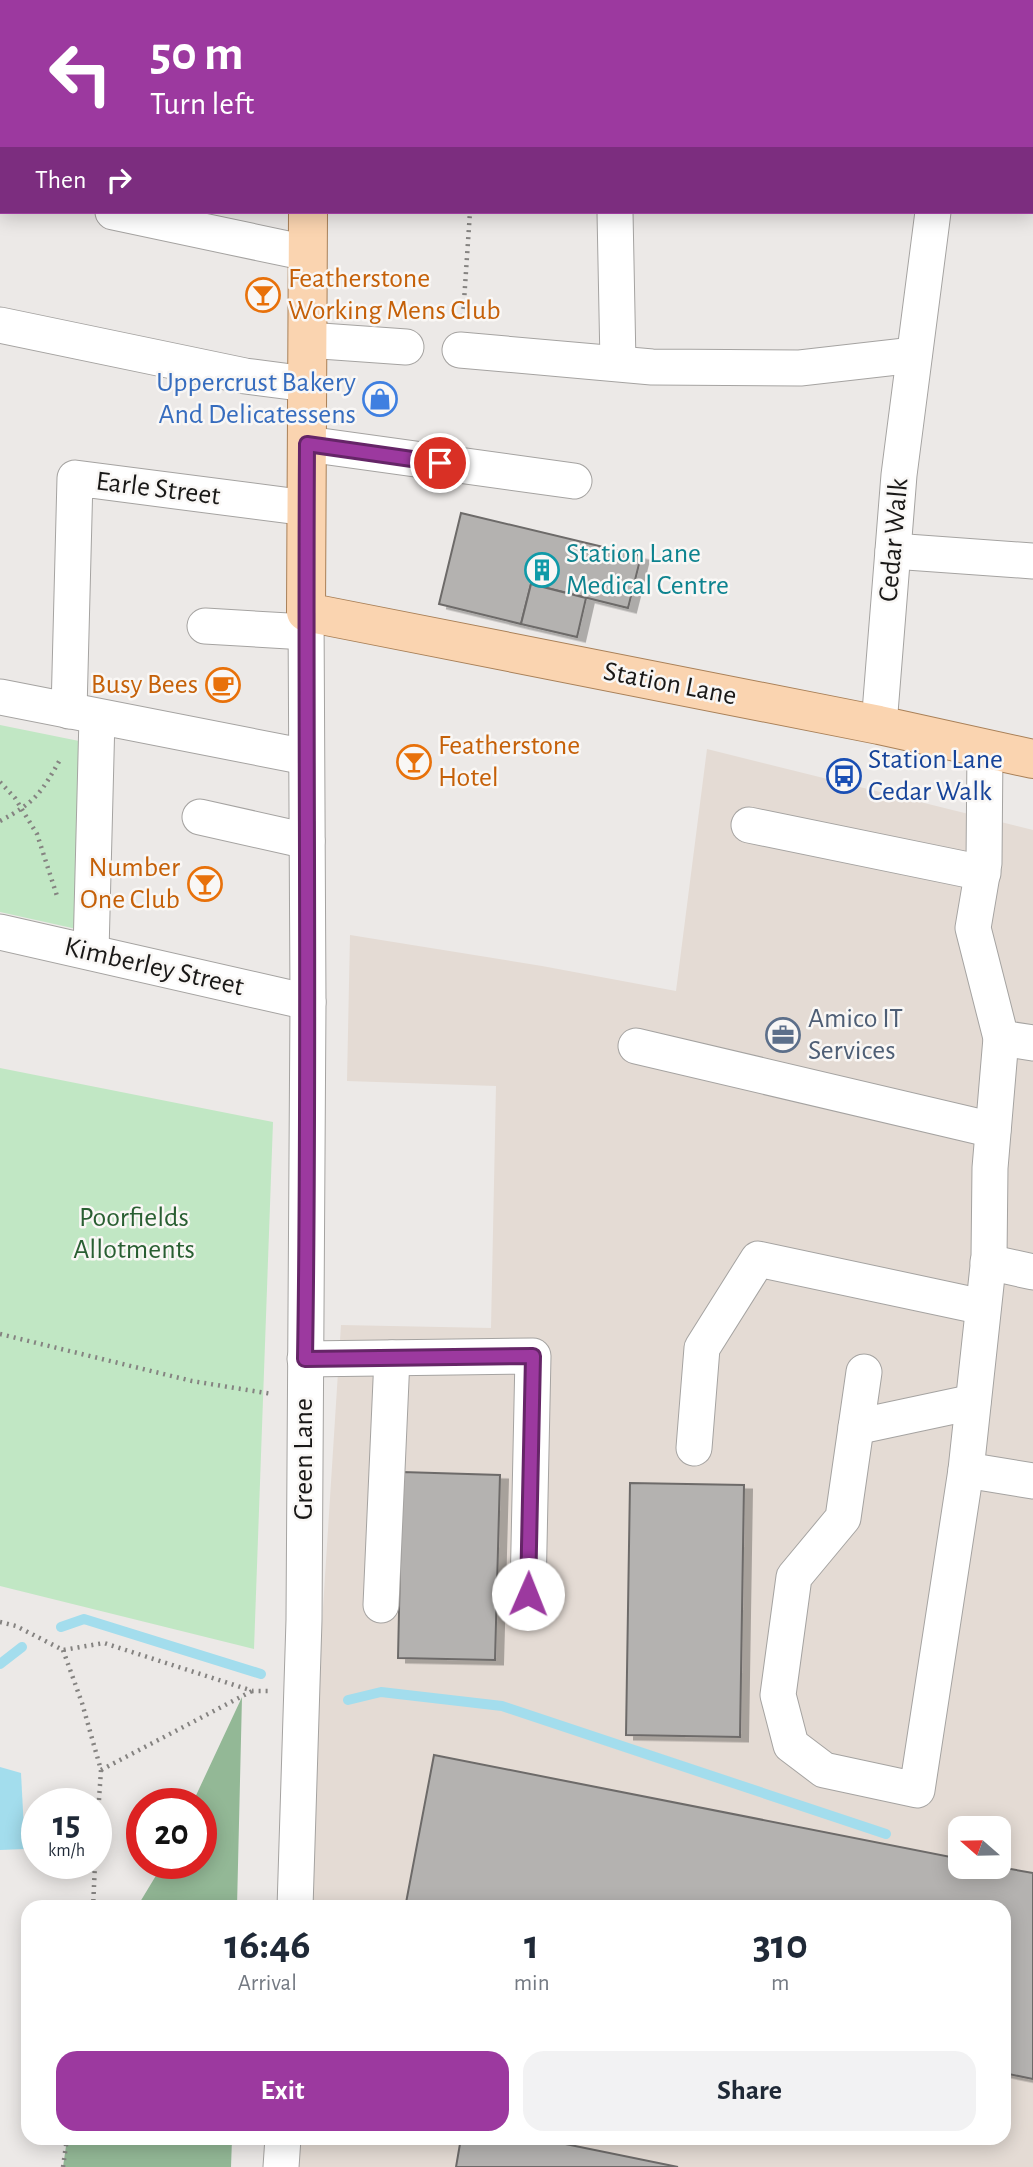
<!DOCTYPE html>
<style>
body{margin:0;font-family:"Alegreya Sans",sans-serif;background:#f2f2f3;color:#1f2937;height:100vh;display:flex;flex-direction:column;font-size:26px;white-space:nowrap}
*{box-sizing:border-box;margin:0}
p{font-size:23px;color:#747a83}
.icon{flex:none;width:38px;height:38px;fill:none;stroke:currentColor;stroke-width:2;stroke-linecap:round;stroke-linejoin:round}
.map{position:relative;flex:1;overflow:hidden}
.sheet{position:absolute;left:21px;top:1900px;width:990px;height:245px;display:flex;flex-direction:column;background:#fff;border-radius:21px;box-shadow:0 4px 18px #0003}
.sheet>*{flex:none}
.guide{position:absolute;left:0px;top:0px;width:1034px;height:214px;box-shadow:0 4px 18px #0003;background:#9c399f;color:#fff;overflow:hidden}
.needle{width:46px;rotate:290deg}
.tools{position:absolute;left:948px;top:1816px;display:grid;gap:14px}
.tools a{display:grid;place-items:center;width:63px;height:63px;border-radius:14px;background:#fff;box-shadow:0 4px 18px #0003;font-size:35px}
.speed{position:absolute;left:21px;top:1788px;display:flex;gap:14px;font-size:35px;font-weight:700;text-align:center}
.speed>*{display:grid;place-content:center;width:91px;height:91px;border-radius:50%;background:#fff;box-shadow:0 4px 18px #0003;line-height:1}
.speed small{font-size:18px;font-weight:400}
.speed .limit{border:10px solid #d22;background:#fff;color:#111}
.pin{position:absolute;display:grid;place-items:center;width:60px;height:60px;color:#fff;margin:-30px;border:4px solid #fff;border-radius:50%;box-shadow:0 2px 7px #0007}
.me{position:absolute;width:77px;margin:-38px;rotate:1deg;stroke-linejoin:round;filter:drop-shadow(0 0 5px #0008)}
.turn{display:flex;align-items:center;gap:24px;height:147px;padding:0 35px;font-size:32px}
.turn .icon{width:91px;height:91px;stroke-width:2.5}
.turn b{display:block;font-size:49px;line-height:60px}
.then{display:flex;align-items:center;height:66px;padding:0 35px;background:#0003;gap:14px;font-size:26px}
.eta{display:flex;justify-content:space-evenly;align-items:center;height:119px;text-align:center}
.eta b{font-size:42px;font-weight:600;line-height:49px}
.cta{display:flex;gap:14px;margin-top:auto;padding:14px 35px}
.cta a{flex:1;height:80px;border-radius:21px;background:#9c399f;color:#fff;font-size:28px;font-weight:600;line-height:80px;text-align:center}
.cta a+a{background:#f2f2f3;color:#1f2937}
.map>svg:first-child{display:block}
</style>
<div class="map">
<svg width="1033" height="2167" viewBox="0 0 1033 2167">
<defs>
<filter id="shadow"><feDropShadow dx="8" dy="4.5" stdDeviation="0" flood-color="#0004"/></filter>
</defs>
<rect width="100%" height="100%" fill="#ece9e7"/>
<path fill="#e4dbd4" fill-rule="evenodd" d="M707 749 1033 830V2167H288L290 2138H1004V1908L304 1907 341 1325 491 1328 496 1086 347 1081 350 935 542 966 676 991ZM961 1829H999V1867H961Z"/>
<g fill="#c1e7c4">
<path d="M0 725 89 743 81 930 0 912Z"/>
<path d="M0 1068 273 1122 254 1649 0 1586Z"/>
</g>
<g fill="#93b896">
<path d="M242 1697 237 1907H137L163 1864H201V1804H192Z"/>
<path d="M67 2139H232L231 2167H63Z"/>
</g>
<path fill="#a3dded" d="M0 1767 21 1773 25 1849 0 1850Z"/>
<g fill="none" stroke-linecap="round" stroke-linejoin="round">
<g stroke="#a3dded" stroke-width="10">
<path d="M61 1627 84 1619 261 1674"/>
<path d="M0 1664 22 1647"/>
<path d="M348 1700 381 1692 502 1706 886 1834"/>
</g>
</g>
<g fill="#b4b2b0" stroke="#6d6b69" stroke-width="2" filter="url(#shadow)">
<path d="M461 513 641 556 628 608 531 584 521 624 439 604Z"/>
<path d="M531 584 586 598 577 637 521 624Z"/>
<path d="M402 1472 500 1475 495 1660 398 1658Z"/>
<path d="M630 1483 744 1485 740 1737 626 1735Z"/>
<path d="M434 1755 961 1859V1867H999L1033 1873V2079L1004 2073V1908H405Z"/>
<path d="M461 2138H536L678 2167H456Z"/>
</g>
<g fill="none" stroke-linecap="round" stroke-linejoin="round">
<g stroke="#a5a3a1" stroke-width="37">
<g id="minor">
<path d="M966 2V0"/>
<path d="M0 188 2 189"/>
<path d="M113 212 307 253"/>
<path d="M615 212 618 363"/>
<path d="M0 325 245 376 307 384"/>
<path d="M307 340 406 347"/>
<path d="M460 350 652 367 800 368 914 355"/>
<path d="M307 444 574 481"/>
<path d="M893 551 1033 561"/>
<path d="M205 626 306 632"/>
<path d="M0 697 306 757"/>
<path d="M69 711 75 478 307 508"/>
<path d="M879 725 899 475 933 212"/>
<path d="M200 817 307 841"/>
<path d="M749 825 983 873"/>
<path d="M0 932 308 1002"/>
<path d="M91 952 97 717"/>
<path d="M1001 1038 1033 1043"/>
<path d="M636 1046 993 1130"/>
<path d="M988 1262 1033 1272"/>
<path d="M305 1359 533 1356 528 1593"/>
<path d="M864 1372 843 1518 794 1577 778 1695 791 1745 824 1770 917 1790 966 1470 989 1257 990 1168 1001 1038 973 928 984 863 985 748"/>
<path d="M856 1427 973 1402"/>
<path d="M694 1448 702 1348 758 1259 983 1307"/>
<path d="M966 1470 1033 1481"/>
<path d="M381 1605 392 1358"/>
<path d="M295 1908 304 1620 308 1002 306 612"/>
<path d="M281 2167 283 2138"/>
</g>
</g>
<g stroke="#a98058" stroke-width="40">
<g id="major">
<path d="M309 2V0"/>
<path d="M308 212 306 612 879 725 1033 759"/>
</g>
</g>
<g stroke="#858381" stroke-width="4.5" stroke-dasharray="2 5" stroke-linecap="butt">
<path d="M194 0 203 2"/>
<path d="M401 0 405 2"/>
<path d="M497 2 499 0"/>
<path d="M663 2V0"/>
<path d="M0 73H2"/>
<path d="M463 316 470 212"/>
<path d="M0 782 15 798 37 834 57 896"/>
<path d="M0 821C36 802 41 793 61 758"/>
<path d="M0 1334 192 1381 272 1394"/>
<path d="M0 1622 16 1626 63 1650 104 1643 253 1691H269"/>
<path d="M63 1650 82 1703 101 1770 96 1844"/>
<path d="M101 1770 252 1691"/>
<path d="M93 1908 95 1864"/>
<path d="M63 2167 67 2138"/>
</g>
<use href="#minor" stroke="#fff" stroke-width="35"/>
<use href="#major" stroke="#fad4b0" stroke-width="38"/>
</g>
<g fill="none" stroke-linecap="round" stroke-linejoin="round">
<g stroke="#652567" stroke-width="18">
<path id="route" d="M440 463 307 444C305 749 310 1054 305 1359L533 1356 528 1594"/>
</g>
<use href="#route" stroke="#9c399f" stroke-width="12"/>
</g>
<defs>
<g id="bar-ring" transform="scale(1.75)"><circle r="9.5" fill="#f9f7f5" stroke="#e8710a" stroke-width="1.5"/><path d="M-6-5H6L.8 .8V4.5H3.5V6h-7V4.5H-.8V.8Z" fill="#e8710a"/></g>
<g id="shop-ring" transform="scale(1.75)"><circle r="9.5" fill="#f9f7f5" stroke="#3f7fe0" stroke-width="1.5"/><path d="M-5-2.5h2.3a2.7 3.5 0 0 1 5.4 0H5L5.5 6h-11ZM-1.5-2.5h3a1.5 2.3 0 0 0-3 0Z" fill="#3f7fe0"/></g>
<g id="building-ring" transform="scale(1.75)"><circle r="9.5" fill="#f9f7f5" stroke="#0f9aa8" stroke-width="1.5"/><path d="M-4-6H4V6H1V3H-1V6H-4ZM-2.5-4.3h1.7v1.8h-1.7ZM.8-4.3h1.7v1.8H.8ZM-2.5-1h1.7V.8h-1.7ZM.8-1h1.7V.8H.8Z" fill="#0f9aa8"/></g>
<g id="cafe-ring" transform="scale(1.75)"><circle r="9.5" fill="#f9f7f5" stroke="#e8710a" stroke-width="1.5"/><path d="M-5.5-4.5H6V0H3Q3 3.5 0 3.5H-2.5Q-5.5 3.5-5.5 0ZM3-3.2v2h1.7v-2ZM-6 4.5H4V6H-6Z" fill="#e8710a"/></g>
<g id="bus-ring" transform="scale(1.75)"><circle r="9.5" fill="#f9f7f5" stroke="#1a4fb4" stroke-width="1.5"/><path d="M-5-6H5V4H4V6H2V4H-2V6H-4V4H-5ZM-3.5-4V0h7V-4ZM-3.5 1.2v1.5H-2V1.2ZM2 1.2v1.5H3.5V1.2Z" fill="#1a4fb4"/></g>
<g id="office-ring" transform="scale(1.75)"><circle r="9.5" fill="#f9f7f5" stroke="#5c6f8a" stroke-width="1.5"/><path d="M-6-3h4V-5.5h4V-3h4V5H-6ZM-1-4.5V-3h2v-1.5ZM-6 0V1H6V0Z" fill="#5c6f8a"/></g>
</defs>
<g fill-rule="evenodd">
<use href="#bar-ring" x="263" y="295"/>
<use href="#shop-ring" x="380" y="399"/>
<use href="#building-ring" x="542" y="570"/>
<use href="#cafe-ring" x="223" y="685"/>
<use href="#bar-ring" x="414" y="762"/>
<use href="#bus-ring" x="844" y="776"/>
<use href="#bar-ring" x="205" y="884"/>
<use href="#office-ring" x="783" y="1035"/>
</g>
<g text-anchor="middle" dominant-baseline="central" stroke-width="5" stroke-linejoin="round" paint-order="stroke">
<g font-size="28" fill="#c56008" stroke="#f9f7f5" text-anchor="start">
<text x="288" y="279">Featherstone<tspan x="288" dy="32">Working Mens Club</tspan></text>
<text x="198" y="685" text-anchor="end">Busy Bees</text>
<text x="438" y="746">Featherstone<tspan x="438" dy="32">Hotel</tspan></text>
<text x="180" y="868" text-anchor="end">Number<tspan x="180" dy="32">One Club</tspan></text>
</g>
<g font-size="28" fill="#366cbe" stroke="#f9f7f5" text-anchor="end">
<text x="356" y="383">Uppercrust Bakery<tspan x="356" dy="32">And Delicatessens</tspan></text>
</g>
<g font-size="28" fill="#191817" stroke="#f9f7f5">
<text transform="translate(158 489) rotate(7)">Earle Street</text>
<text transform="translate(894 540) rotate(-85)">Cedar Walk</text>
<text transform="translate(670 684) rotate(11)">Station Lane</text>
<text transform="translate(154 967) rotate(13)">Kimberley Street</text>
<text transform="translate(304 1459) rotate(-90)">Green Lane</text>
</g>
<g font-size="28" fill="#0d838f" stroke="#f9f7f5" text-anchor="start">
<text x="566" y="554">Station Lane<tspan x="566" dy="32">Medical Centre</tspan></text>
</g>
<g font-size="28" fill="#164399" stroke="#f9f7f5" text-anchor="start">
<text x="868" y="760">Station Lane<tspan x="868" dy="32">Cedar Walk</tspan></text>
</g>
<g font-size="28" fill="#4e5e75" stroke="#f9f7f5" text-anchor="start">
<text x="808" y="1019">Amico IT<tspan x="808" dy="32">Services</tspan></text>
</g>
<g font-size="28" fill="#295f32" stroke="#f9f7f5">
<text x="134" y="1218">Poorfields<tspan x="134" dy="32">Allotments</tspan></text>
</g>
</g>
</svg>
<div class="tools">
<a><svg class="needle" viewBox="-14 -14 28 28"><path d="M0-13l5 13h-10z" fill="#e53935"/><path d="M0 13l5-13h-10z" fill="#747a83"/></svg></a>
</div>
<div class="speed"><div>15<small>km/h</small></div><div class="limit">20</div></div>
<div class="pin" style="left:440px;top:463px;background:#d93025"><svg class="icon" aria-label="arrive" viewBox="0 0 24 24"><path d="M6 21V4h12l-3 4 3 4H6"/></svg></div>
<svg class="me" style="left:528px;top:1594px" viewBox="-20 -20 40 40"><circle r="19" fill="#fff"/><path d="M0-13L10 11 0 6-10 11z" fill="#9c399f"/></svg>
<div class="guide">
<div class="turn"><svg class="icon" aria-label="left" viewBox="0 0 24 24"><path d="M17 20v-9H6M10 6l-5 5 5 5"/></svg><div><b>50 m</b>Turn left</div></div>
<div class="then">Then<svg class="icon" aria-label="right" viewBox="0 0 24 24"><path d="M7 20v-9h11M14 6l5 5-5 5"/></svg></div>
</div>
<section class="sheet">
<div class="eta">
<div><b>16:46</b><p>Arrival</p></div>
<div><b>1</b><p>min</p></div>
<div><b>310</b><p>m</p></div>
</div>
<div class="cta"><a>Exit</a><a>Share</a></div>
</section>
</div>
